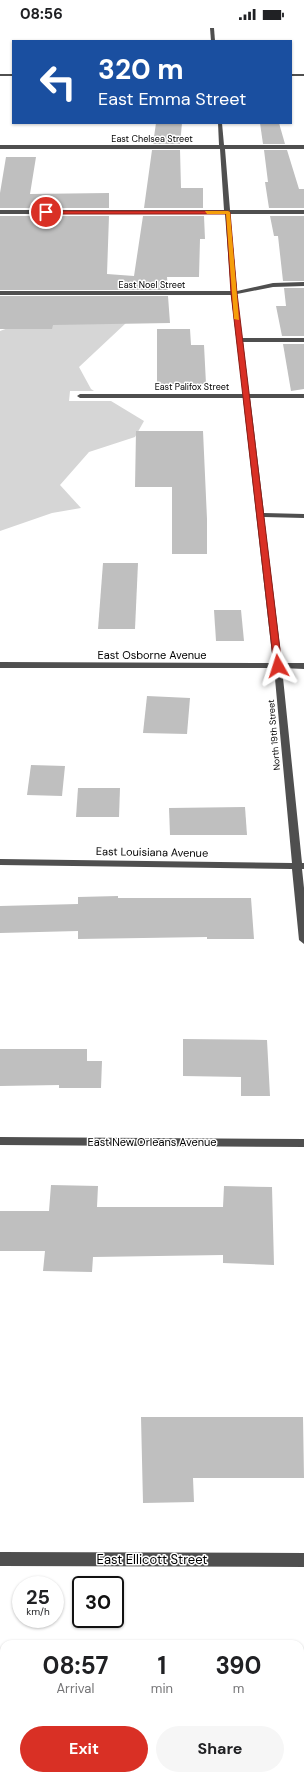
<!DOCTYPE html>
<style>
body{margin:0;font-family:"DM Sans",sans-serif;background:#f6f6f6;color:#202124;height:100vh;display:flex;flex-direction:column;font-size:15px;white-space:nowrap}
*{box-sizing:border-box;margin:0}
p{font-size:13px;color:#757577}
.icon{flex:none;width:22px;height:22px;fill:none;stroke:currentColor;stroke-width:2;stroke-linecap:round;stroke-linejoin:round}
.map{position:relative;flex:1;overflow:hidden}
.drawer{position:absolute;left:0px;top:1612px;width:304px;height:140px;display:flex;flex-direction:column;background:#fff;border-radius:12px 12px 0 0;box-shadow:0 1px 3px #0004}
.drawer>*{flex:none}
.top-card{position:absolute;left:12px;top:12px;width:280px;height:84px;border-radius:0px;box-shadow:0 1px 3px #0004;background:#1a4fa0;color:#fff;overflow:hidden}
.speed{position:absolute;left:12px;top:1548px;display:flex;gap:8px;font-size:20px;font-weight:700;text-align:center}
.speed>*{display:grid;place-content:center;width:52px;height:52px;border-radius:50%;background:#fff;box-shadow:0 1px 3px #0004;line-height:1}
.speed small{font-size:10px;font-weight:400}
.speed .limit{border:2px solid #111;border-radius:6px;background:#fff;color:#111}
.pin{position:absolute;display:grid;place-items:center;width:34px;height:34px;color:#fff;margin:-17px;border:2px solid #fff;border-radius:50%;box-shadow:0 1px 4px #0007}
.me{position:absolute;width:44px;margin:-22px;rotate:354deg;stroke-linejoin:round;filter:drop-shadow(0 0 3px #0008)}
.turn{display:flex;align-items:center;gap:14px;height:84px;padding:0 20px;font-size:18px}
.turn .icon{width:52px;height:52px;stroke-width:2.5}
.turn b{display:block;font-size:28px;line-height:34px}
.eta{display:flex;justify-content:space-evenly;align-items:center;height:68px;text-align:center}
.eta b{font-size:24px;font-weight:700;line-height:28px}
.action{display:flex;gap:8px;margin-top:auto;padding:8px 20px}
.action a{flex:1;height:46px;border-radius:24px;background:#d93025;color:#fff;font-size:16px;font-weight:700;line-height:46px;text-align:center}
.action a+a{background:#f6f6f6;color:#202124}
.status{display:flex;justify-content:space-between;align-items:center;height:28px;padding:0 20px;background:#fff;direction:ltr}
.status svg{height:11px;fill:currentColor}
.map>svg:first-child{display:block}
</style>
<div class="status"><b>08:56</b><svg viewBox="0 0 49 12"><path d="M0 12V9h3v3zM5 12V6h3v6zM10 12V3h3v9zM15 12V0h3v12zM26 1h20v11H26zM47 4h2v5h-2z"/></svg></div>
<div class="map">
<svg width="304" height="1752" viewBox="0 0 304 1752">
<rect width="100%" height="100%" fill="#fff"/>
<path fill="#d6d6d6" d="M126 295 79 339 91 361 94 363H70L69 373H111L144 393 135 409 89 424 60 457 81 480 52 485 0 503V303L19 296Z"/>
<g fill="#bfbfbf">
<path d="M156 95H182L180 116H153Z"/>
<path d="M260 95H279L285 116H263Z"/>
<path d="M152 122H180L181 160H203V180H144Z"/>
<path d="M264 122H287L299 161H304V180H269L265 154H268Z"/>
<path d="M6 129H36L30 166 109 165V180H0V165Z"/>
<path d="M0 188H109L107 246 134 248 143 188H204L205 211H200L199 249H167L168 262H0Z"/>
<path d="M270 188H304V253H283L278 208H274Z"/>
<path d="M284 260H304V308H282L276 278H286Z"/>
<path d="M0 268H168L170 295 53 297 52 301H0Z"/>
<path d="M157 301H190L191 317H204L206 356H157Z"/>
<path d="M283 316H304V361L291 363Z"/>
<path d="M136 403H203L207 491V526H172V459H135Z"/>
<path d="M103 535H138L135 601H98Z"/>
<path d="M214 582H241L244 613H216Z"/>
<path d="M147 668 190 670 187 706 143 705Z"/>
<path d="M31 737 65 738 62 768 27 767Z"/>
<path d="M78 760H120L119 789H76Z"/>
<path d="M245 779 247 807H170L169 780Z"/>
<path d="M118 868V870H251L254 911H207V909L78 911V903L0 905V878L78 876V869Z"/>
<path d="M183 1011 267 1012 270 1068H241V1049L183 1048Z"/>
<path d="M0 1021H87V1033H102L101 1060H59V1057L0 1058Z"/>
<path d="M51 1157 98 1158 97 1179H223L224 1158 272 1159 274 1237 223 1235V1227L93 1229 92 1244 43 1243 45 1223H0V1183H49Z"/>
<path d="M141 1389H303L304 1450H193L194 1474 143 1475Z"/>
</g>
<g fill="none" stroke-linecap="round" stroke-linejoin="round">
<g fill="#4f4f4f" fill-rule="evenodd">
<path d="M210 0H214L215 13H211Z"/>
<rect x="0" y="46" width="13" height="2"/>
<rect x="291" y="46" width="13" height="2"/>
<path d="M218 95H222L224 117H304V121H225L230 182H304V186H230L237 263 273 255 304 254V258L273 259 237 266 242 310H304V314H243L249 366H304V370H250L264 485 304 486V490L264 489 282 635H304V641L282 640 302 835H304V841H302L304 860V916L299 912 292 841 0 837V831L292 835 274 640H0V634L273 635 243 370H80L77 368 80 366H243L231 267H0V263H231L225 186H0V182H224L220 121H0V117H219Z"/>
<path d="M0 1109 304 1111V1119L0 1117Z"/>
<path d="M0 1524 304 1525V1539L0 1538Z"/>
</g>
</g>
<path fill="#d93025" stroke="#8d1f18" d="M44 183H228L230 184 237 265 282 638 281 640 278 641 274 638 231 265 226 186H46Z"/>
<path fill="#f59e0b" d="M205 183H228L230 184 239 292 234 291 226 186H207Z"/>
<g text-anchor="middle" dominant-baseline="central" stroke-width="3" stroke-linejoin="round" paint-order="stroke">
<g font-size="9" fill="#000" stroke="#fff">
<text x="152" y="111">East Chelsea Street</text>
<text x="152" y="257">East Noel Street</text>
<text x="192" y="359">East Palifox Street</text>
<text transform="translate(274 707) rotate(-95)">North 19th Street</text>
</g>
<g font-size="11" fill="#000" stroke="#fff">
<text x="152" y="627">East Osborne Avenue</text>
<text transform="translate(152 824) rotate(1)">East Louisiana Avenue</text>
<text x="152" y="1114">East New Orleans Avenue</text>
</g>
<g font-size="13" fill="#000" stroke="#fff">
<text x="152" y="1531">East Ellicott Street</text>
</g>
</g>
</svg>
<div class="speed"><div>25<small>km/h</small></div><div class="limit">30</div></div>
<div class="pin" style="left:46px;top:184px;background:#d93025"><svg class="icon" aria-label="arrive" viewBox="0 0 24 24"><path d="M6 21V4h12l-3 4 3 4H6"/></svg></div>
<svg class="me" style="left:278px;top:638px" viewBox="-20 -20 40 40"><path d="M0-17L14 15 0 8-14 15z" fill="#d93025" stroke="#fff" stroke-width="4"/></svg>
<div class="top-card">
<div class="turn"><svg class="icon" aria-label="left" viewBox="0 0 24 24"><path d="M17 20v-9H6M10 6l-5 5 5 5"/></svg><div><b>320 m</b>East Emma Street</div></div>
</div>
<section class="drawer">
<div class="eta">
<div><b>08:57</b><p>Arrival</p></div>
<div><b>1</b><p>min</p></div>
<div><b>390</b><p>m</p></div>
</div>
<div class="action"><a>Exit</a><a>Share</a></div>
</section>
</div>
